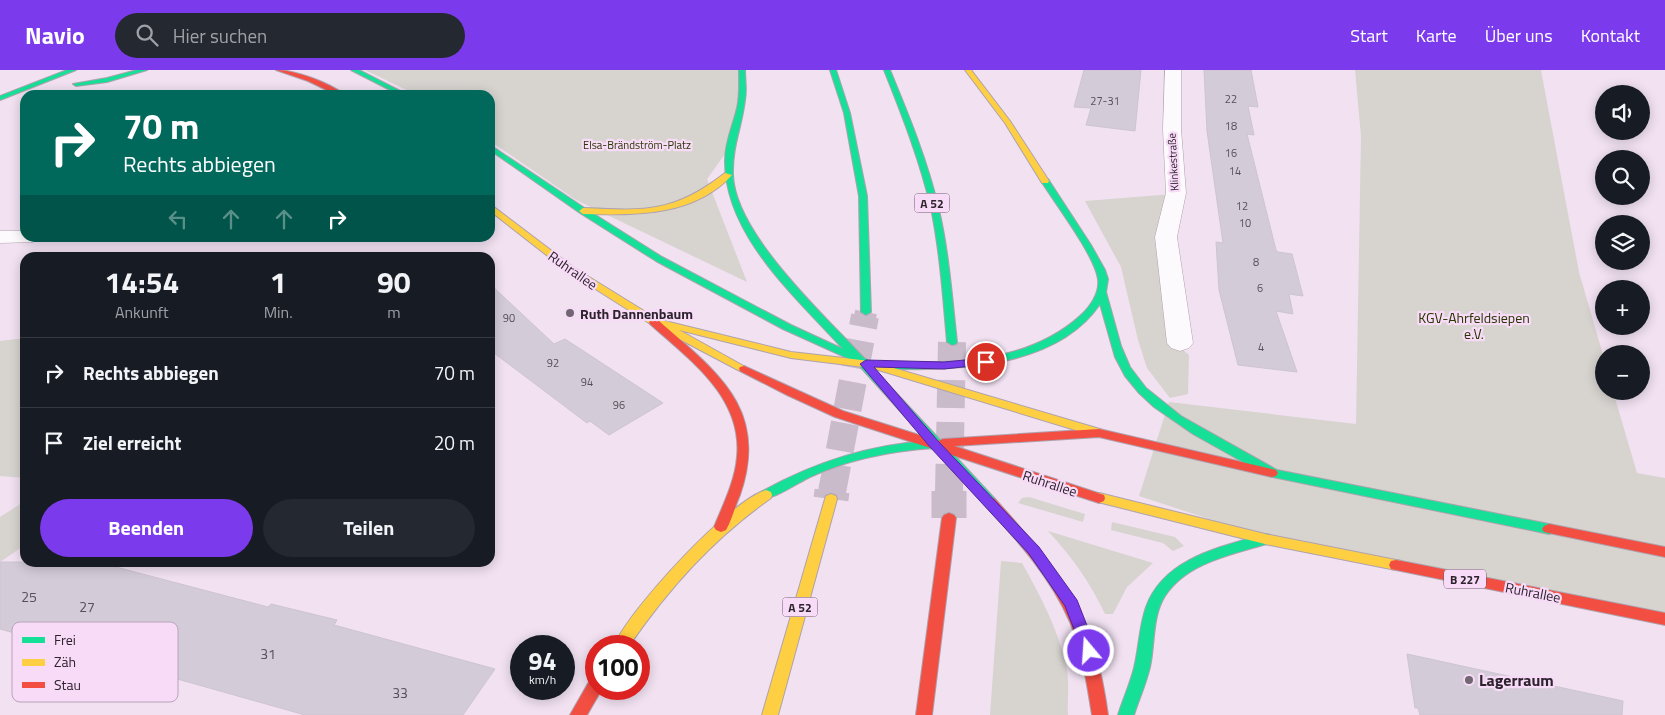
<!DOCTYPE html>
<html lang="de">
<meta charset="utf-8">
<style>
body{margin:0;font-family:"Titillium Web",sans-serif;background:#242831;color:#f1f3f6;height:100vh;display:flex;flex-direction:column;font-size:19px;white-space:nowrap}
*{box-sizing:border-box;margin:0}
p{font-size:16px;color:#9ea1a6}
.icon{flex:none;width:28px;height:28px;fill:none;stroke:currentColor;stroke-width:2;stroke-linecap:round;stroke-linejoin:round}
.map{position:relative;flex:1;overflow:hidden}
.side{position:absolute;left:20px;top:182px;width:475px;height:315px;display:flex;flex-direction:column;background:#171b24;border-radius:15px;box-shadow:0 2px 12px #0003}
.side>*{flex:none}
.top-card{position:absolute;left:20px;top:20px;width:475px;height:152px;border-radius:15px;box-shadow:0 2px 12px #0003;background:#00695c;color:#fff;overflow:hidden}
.fabs{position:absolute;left:1595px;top:15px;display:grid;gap:10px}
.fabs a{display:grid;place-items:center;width:55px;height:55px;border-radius:50%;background:#171b24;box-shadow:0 2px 12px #0003;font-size:25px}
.speed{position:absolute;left:510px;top:565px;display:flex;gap:10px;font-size:25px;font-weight:700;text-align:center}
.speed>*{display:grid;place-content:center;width:65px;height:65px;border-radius:50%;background:#171b24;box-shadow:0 2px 12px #0003;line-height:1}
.speed small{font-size:12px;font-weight:400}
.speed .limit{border:8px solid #d22;background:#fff;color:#111}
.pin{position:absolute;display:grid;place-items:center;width:42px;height:42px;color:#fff;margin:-21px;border:2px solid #fff;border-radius:50%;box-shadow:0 1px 5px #0007}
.me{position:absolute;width:55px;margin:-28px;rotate:342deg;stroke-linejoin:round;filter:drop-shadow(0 0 4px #0008)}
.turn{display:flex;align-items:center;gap:18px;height:105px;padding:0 20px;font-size:22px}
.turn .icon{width:65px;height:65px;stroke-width:2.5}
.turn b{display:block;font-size:35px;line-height:42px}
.lanes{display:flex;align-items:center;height:48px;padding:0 20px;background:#0003;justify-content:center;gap:25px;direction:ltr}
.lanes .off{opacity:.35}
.eta{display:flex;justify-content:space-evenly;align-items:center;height:85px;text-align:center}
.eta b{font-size:30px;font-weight:700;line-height:35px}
.action{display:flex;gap:10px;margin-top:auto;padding:10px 20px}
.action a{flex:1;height:58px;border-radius:30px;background:#7c3aed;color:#fff;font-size:20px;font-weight:700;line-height:58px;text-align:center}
.action a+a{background:#242831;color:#f1f3f6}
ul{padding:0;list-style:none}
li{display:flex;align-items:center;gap:15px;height:70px;padding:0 20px;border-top:1px solid #363941}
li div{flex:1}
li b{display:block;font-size:19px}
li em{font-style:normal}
header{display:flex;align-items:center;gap:30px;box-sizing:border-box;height:70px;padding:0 25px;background:#7c3aed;color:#fff}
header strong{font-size:24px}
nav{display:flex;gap:28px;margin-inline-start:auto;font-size:18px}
.search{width:350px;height:45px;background:#242831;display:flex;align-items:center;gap:12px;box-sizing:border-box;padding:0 18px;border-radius:28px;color:#9ea1a6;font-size:19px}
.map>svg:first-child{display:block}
</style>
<header>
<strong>Navio</strong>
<div class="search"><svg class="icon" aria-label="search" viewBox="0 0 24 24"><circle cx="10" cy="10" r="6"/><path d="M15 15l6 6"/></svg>Hier suchen</div>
<nav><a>Start</a><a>Karte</a><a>Über uns</a><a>Kontakt</a></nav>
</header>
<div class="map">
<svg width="1665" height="645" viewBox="0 0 1665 645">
<rect width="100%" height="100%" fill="#f1e1f1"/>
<g fill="#d7d4d0">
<path d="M365 0H738V39L725 84 707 109 747 212 576 130 490 71V25H417Z"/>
<path d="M1355 0H1541L1579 202 1604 288V321H1613L1637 403 1665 408V548L1267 468 1139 426 1169 332 1356 354 1361 66Z"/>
<path d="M1173 124 1174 272 1189 285 1188 324 1170 328 1147 298 1138 270 1121 197 1085 131Z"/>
<path d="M25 268V408L0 406V271Z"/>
<path d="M1029 427 1085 444 1083 452 1018 433 1022 428Z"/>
<path d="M25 431V475L0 492V447Z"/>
<path d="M1112 452 1175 467 1184 476 1173 481 1163 473 1111 460Z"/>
<path d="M1048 461 1153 493 1127 517 1113 544H1105C1090 512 1072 487 1048 461Z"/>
<path d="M1001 491 1022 493C1040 525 1058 559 1066 595 1070 610 1067 629 1068 645H990Z"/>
</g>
<g fill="#d4cbd8" stroke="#cdc4d2">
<path d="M1084 0H1141L1135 61 1086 55 1091 38 1074 37Z"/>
<path d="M1204 0H1251L1258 37 1248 36 1254 65 1247 64 1276 180 1278 182 1292 184 1303 226 1289 224 1293 244 1276 241 1297 302 1238 295 1219 220 1216 172 1223 173 1207 61Z"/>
<path d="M490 214 554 274 565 269 663 333 609 365 590 351 587 353 490 280Z"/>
<path d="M0 492H97L268 537 271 534 337 550 334 555 495 599 463 645H305L0 559Z"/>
<path d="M1407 584 1623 631 1622 645H1420L1418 638H1415Z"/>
</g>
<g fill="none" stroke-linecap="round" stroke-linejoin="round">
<path stroke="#cabbca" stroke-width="22" stroke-dasharray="22 11" stroke-linecap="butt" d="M865 247 866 242"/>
<g stroke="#cabbca" stroke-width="28" stroke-dasharray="28 14" stroke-linecap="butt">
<path d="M832 422 865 246"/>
<path d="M949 422 952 272"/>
</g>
<g stroke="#cabbca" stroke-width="35" stroke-dasharray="35 18" stroke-linecap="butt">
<path d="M831 429 832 421"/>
<path d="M949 448V421"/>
</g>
<g stroke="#aea2ae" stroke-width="1">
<g id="street">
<path d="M1165 0H1181V59L1186 123 1177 167 1193 273 1189 278 1180 281 1171 278 1167 273 1155 167 1166 123 1163 59Z"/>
<path d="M0 161H25V168H35L33 172 0 173Z"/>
</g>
</g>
<g stroke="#aea2ae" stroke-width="2">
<g id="fast">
<path d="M67 0H76L0 30V26Z"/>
<path d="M137 0H147L107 12 76 16 73 14 107 8Z"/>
<path d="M351 0H359L408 25H400Z"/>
<path d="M739 0H745C745 10 747 20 745 30 742 57 732 76 733 105 735 164 825 246 864 288L871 292C943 293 1023 297 1080 246 1090 237 1100 223 1098 209 1095 186 1055 133 1041 111L1045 109H1048L1091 175 1105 200 1108 209 1106 222 1121 276 1130 297 1146 318 1181 346 1277 400 1549 454 1554 456 1556 459 1554 462 1549 464 1268 406 1193 364 1154 337 1139 323 1125 306 1115 287 1100 234C1055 301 945 302 873 298L995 429 996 432 995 435H985L934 378C891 381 849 389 810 407 799 412 772 431 761 428L760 425 761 422C813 393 867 375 927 371L856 292 783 259 656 191 580 143 490 80V75L586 139 662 187 791 255 843 279C796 227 724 165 725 90 725 72 733 55 737 38 740 25 739 13 739 0Z"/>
<path d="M830 0H836L850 43 867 126 871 242 866 245 861 242 859 126 844 43Z"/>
<path d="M884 0H890C909 46 928 92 939 140 949 183 952 228 957 272L956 274 952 275 947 272C943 227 940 182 931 138 920 91 902 45 884 0Z"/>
<path d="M1265 464 1270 465 1272 469 1270 473C1234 484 1187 492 1165 526 1152 546 1155 575 1150 597 1146 614 1139 629 1134 645H1118C1123 629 1130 614 1134 598 1139 578 1139 557 1146 537 1164 488 1220 477 1265 464Z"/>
</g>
</g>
<g stroke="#aea2ae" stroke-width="2">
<g id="slow">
<path d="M965 0H971L1010 51 1049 111 1048 113H1042L1005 53Z"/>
<path d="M725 103 732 105C693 147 635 145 583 144L579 141 583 138C645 141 674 143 725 103Z"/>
<path d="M490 134 573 197 657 249 791 282 870 291 1103 360 1105 363 1099 367 1095 366 872 298 791 288 679 260 749 299 748 301H740L649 253 567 201 490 141Z"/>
<path d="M766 420 771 422 772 425 771 428C713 469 669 518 629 576H614C629 540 729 431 766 420Z"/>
<path d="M1099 423 1265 464 1396 490 1401 491 1403 495 1401 499 1396 500 1265 474 1094 431 1093 428 1094 425Z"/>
<path d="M831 424 836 426 837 429 778 645H762L825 429 826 426Z"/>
</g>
</g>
<g stroke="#aea2ae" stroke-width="2">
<g id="jam">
<path d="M276 0C295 0 330 13 345 25H337L308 11Z"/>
<path d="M654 249 658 250C716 302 770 338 740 425 735 436 732 450 726 460L721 462 716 460 714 457C723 435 735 411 737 387 743 327 690 290 650 254L649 252Z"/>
<path d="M744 296 843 341 938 371 943 369 1099 359 1272 399 1276 400 1278 403 1276 406 1272 407 1099 367 954 376 1104 425 1105 428 1104 431 1099 433 835 347 787 325 740 301 739 299 740 297Z"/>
<path d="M990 427 995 429C1036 474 1077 521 1095 581 1101 602 1105 623 1108 645H1092C1087 613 1082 582 1070 552 1051 508 1018 471 985 435L984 432 985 429Z"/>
<path d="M949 443 954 445 956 448 932 645H916L942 448 944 445Z"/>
<path d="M1549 454 1665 477V487L1544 462 1542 459 1544 456Z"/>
<path d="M1396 490 1665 543V555L1396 500 1391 499 1389 495 1391 491Z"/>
<path d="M596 608V619H602L587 645H570L590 610Z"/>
</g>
</g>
<use href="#street" fill="#fdfafd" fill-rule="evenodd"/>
<use href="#fast" fill="#16e098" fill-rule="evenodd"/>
<use href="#slow" fill="#ffcf43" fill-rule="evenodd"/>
<use href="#jam" fill="#f24e42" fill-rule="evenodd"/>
</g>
<path fill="#7c3aed" stroke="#51269a" d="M986 288 992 292 990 294 944 299 874 297 938 371 1039 477 1077 530 1097 581 1095 585 1089 587 1084 585 1065 536 1029 484 930 377 860 294 866 290 944 292Z"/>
<g fill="#726672" stroke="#f7dbf7" stroke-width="2">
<circle cx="570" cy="243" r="5"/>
<circle cx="1469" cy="610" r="5"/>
</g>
<g text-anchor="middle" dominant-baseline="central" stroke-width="4.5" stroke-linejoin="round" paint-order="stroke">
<g font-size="11" fill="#584f5a">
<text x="1231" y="29">22</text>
<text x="1105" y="31">27-31</text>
<text x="1231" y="56">18</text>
<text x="1231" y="83">16</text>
<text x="1235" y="101">14</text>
<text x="1242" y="136">12</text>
<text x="1245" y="153">10</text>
<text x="1256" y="192">8</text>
<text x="1260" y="218">6</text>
<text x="509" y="248">90</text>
<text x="1261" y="277">4</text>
<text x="553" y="293">92</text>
<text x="587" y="312">94</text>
<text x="619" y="335">96</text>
</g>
<g font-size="11" fill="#283600" stroke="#f7dbf7">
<text x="637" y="75">Elsa-Brändström-Platz</text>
</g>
<g font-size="11" fill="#2d232d" stroke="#f7dbf7">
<text transform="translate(1173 92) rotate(-93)">Klinkestraße</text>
</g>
<g fill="#f7dbf7" stroke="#6a5a6a" stroke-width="1">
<rect x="914.5" y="123.5" width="35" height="19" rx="4"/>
<rect x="1444" y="499.5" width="42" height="19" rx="4"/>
<rect x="782.5" y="527.5" width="35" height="19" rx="4"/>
</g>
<g font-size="12" font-weight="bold" fill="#2d232d">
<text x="932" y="133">A 52</text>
<text x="1465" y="509">B 227</text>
<text x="800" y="537">A 52</text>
</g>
<g font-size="14" fill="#2d232d" stroke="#f7dbf7">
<text transform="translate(573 200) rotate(35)">Ruhrallee</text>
<text transform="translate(1050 413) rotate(18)">Ruhrallee</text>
<text transform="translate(1533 522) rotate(11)">Ruhrallee</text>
</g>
<g font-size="14" font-weight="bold" fill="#2d232d" stroke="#f7dbf7" text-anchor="start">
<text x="580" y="243">Ruth Dannenbaum</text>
</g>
<g font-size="14" fill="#283600" stroke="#f7dbf7">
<text x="1474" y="247">KGV-Ahrfeldsiepen<tspan x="1474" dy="16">e.V.</tspan></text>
</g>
<g font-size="14" fill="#584f5a">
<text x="29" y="526">25</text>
<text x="87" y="536">27</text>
<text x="268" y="583">31</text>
<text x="400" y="622">33</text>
</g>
<g font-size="16" font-weight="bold" fill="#2d232d" stroke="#f7dbf7" text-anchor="start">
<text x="1479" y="610">Lagerraum</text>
</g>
</g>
<rect x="12" y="552" width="166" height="80" rx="8" fill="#f7dbf7" stroke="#baa4ba" stroke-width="1"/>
<rect x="22" y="567" width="23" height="6" fill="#16e098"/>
<rect x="22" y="589" width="23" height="7" fill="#ffcf43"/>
<rect x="22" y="612" width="23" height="6" fill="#f24e42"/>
<g font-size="14" fill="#2d232d">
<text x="54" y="575">Frei</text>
<text x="54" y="597">Zäh</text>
<text x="54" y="620">Stau</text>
</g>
</svg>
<div class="fabs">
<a><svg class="icon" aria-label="sound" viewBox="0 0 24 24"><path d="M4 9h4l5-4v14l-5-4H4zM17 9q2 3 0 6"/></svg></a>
<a><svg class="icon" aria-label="search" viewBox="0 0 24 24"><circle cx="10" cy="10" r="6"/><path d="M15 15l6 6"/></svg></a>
<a><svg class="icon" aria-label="layers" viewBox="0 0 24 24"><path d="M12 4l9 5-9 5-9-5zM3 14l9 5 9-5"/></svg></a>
<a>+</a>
<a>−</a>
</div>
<div class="speed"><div>94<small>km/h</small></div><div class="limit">100</div></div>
<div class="pin" style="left:986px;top:292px;background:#d93025"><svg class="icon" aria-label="arrive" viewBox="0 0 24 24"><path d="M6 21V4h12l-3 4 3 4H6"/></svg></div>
<svg class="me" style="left:1089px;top:581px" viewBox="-20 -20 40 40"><circle r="17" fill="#7c3aed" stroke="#fff" stroke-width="3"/><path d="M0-11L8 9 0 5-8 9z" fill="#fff"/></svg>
<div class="top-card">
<div class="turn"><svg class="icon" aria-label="right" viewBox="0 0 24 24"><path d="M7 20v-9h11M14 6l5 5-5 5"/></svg><div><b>70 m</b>Rechts abbiegen</div></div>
<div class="lanes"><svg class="icon off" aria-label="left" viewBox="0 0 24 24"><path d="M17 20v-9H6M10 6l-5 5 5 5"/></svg><svg class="icon off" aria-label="ahead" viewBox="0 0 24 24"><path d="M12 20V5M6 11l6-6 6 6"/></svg><svg class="icon off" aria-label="ahead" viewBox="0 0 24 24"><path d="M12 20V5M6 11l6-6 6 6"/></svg><svg class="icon" aria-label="right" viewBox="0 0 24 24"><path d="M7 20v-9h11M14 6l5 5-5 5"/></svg></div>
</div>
<section class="side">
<div class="eta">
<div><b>14:54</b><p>Ankunft</p></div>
<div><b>1</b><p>Min.</p></div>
<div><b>90</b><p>m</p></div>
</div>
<ul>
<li><svg class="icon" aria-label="right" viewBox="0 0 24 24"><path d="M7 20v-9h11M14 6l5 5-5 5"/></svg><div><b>Rechts abbiegen</b></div><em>70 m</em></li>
<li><svg class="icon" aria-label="arrive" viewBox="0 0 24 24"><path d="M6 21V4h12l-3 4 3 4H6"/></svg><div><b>Ziel erreicht</b></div><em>20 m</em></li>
</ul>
<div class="action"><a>Beenden</a><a>Teilen</a></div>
</section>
</div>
